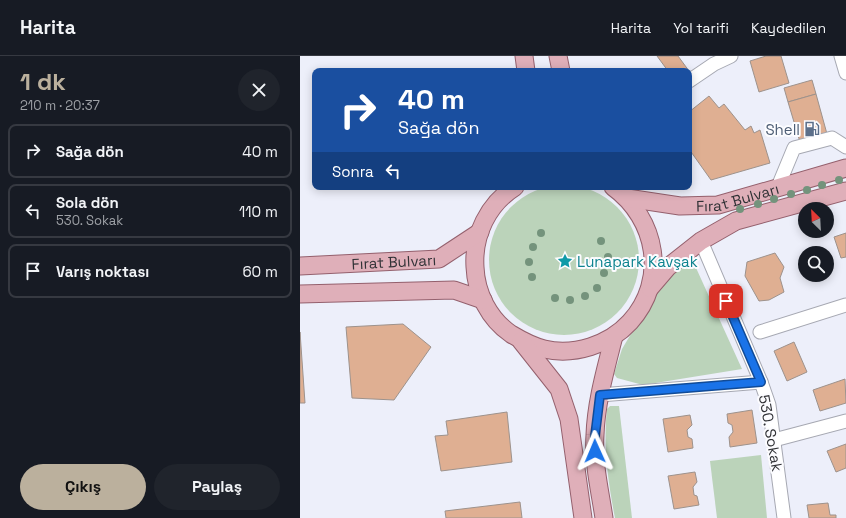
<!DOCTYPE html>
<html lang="tr">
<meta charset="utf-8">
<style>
body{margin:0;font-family:"Space Grotesk",sans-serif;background:#20242c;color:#f1f3f6;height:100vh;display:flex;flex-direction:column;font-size:15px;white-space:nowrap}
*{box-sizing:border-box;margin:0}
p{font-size:13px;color:#9ea1a6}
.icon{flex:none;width:22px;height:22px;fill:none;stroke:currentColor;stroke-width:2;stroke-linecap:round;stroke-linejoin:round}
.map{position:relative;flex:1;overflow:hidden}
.details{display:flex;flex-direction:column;background:#171b24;width:300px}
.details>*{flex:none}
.banner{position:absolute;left:12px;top:12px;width:380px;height:122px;border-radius:8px;box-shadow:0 2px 10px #0003;background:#1a4fa0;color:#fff;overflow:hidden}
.needle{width:26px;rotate:336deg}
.controls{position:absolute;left:498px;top:146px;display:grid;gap:8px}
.controls a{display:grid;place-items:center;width:36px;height:36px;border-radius:50%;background:#171b24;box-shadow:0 2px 10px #0003;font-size:20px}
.pin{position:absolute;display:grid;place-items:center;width:34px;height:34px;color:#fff;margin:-17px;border-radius:8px;box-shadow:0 2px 6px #0006}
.me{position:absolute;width:44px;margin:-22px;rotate:359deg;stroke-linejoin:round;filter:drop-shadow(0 0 3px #0008)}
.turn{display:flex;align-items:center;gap:14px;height:84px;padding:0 20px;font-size:18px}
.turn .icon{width:52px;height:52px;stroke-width:2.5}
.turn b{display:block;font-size:28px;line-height:34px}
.then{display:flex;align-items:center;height:38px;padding:0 20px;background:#0003;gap:8px;font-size:15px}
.round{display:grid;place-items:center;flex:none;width:42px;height:42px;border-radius:21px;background:#20242c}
.head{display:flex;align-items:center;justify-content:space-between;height:68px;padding:0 20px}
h1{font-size:24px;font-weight:700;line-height:30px;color:#bbb09d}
.cta{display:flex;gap:8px;margin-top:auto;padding:8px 20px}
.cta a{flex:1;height:46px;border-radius:24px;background:#bbb09d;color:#111;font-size:16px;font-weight:700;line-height:46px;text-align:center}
.cta a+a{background:#20242c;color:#f1f3f6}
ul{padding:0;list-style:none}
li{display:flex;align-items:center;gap:12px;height:54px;margin:0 8px 6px;padding:0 12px;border:2px solid #363941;border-radius:8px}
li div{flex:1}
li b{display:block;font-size:15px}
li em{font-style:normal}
header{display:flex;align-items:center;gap:24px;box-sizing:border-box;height:56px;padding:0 20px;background:#171b24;border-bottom:1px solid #363941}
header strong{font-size:19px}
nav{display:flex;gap:22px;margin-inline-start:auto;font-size:14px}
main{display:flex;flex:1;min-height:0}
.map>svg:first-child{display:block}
</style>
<header>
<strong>Harita</strong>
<nav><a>Harita</a><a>Yol tarifi</a><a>Kaydedilen</a></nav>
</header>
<main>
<section class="details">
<div class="head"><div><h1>1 dk</h1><p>210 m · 20:37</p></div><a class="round"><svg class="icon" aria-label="close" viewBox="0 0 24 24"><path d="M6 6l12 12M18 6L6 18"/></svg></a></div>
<ul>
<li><svg class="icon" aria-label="right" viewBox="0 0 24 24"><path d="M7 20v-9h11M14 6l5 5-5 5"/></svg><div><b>Sağa dön</b></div><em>40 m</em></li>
<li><svg class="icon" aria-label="left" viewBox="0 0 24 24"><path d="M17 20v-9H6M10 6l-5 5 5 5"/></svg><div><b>Sola dön</b><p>530. Sokak</p></div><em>110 m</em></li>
<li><svg class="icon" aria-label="arrive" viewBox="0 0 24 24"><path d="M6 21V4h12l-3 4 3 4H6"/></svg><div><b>Varış noktası</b></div><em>60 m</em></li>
</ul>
<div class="cta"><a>Çıkış</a><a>Paylaş</a></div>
</section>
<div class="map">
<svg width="546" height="462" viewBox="0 0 546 462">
<rect width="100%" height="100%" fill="#edeffa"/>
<g fill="#bbd3ba">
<circle cx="264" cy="204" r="75"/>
<path d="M392 203 442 313 343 329 317 322 314 318 322 293 341 261 365 226 380 210Z"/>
<path d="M310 350H319L332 462H315C308 427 303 389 307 353Z"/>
<path d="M461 399 467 462H417L410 405Z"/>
</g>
<g fill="#dfaf92" stroke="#9d928c">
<path d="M357 0H378L389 15H368Z"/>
<path d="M466 0H481L489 27 459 36 450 5Z"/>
<path d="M512 24 516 38 488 46 484 32Z"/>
<path d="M516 38 527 78 500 86 488 46Z"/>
<path d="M409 40 419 52 424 48 445 74 451 70 454 77 460 74 470 107 411 124 389 93V56Z"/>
<path d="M546 177V201L541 202 534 181Z"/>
<path d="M475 197 484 211 480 222 484 236 469 244 459 245 445 220 447 206Z"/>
<path d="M103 268 131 291 94 344 52 342 46 271Z"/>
<path d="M0 276 5 347H0Z"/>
<path d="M494 286 507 316 487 325 474 295Z"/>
<path d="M545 323 546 347 520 355 513 334Z"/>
<path d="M452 354 457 387 430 391 429 381 433 376 432 369 428 367 427 358Z"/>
<path d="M207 356 212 406 141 415 135 380 148 379 146 365Z"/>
<path d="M390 359 392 369 387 374 388 381 392 383 393 392 368 396 363 363Z"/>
<path d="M546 388V412L536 416 527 395Z"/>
<path d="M395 416 397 426 393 431 394 439 397 440 399 449 374 453 368 420Z"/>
<path d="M220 446 222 462H146L145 455Z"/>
<path d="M528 447 530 459H536V462H509L507 449Z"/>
</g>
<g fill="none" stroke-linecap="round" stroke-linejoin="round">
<g stroke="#a6a8b2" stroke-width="15">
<g id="minor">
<path d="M541 0 546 17"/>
<path d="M389 25 414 8 431 0"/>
<path d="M477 133 494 92 532 82 546 91"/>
<path d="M401 185 461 326 469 349 484 462"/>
<path d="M460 276 546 249"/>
<path d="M300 339 461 326"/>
<path d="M474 384 546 365"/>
</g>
</g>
<g stroke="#94606d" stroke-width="19">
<g id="major">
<path d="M224 0 226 15"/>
<path d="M258 0 261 15"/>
<path d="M215 131C188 148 173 179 175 211 176 237 189 263 211 278 221 284 232 290 244 293 274 300 309 289 330 266 368 224 357 163 313 131"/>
<path id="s1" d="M327 142 380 150 418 149 546 112"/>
<path id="s2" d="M0 210 139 203 180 176"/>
<path d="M350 232 368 211 401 185 436 165 546 135"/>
<path d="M0 238 154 234 183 244"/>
<path d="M221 285 259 333 269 363 283 462"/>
<path d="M304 462C300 435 293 407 295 379 296 346 306 312 314 280"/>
</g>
</g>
<use href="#minor" stroke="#fff" stroke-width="13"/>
<use href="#major" stroke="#dfafb9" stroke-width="17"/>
</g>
<g fill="#74937c">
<circle cx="539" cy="124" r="4"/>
<circle cx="522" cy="129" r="4"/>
<circle cx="507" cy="134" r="4"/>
<circle cx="491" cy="138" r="4"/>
<circle cx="474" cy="143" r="4"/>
<circle cx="458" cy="148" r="4"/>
<circle cx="440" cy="153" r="4"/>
<circle cx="241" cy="177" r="4"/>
<circle cx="301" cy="185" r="4"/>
<circle cx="233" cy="191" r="4"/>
<circle cx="308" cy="201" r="4"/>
<circle cx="229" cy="206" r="4"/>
<circle cx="304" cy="217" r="4"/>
<circle cx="232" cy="221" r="4"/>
<circle cx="297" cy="232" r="4"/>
<circle cx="285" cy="240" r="4"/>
<circle cx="255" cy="242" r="4"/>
<circle cx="270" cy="244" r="4"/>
</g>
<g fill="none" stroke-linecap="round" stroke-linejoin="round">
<g stroke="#114b97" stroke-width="10">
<path id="route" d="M295 395V380L300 339 461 326 426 245"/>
</g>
<use href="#route" stroke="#1a73e8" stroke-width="7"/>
</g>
<defs>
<g id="fuel-bare" transform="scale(1.2)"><path d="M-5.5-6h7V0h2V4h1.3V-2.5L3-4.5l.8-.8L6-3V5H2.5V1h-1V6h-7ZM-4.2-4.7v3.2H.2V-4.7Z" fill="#5c6f8a" stroke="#fcfcff" stroke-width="2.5" paint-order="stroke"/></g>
<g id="sight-bare" transform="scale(1.2)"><path d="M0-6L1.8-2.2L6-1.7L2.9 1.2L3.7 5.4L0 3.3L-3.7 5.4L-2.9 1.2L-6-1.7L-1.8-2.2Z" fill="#0f9aa8" stroke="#fcfcff" stroke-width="2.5" paint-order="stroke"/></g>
</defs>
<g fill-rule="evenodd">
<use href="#fuel-bare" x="512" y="73"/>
<use href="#sight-bare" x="265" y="205"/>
</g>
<g text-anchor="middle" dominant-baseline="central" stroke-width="4" stroke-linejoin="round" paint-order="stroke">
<g font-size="15" fill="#4e5e75" stroke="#fcfcff" text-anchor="end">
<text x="500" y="73">Shell</text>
</g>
<g font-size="15" fill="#313236" stroke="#fcfcff">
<text stroke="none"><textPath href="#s1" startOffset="112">Fırat Bulvarı</textPath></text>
<text stroke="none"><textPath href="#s2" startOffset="94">Fırat Bulvarı</textPath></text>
<text transform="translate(471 377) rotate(80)">530. Sokak</text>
</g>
<g font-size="15" fill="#0d838f" stroke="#fcfcff" text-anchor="start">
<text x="277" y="205">Lunapark Kavşak</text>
</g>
</g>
</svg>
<div class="controls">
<a><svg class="needle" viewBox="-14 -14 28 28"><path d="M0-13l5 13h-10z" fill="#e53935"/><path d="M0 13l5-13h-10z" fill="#9ea1a6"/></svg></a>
<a><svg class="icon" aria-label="search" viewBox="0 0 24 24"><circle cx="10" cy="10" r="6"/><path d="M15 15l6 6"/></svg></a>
</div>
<div class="pin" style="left:426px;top:245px;background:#d93025"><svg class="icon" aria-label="arrive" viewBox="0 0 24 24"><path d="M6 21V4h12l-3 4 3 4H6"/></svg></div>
<svg class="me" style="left:295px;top:395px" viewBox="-20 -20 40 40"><path d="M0-17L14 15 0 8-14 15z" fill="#1a73e8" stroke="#fff" stroke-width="4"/></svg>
<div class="banner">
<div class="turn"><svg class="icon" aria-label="right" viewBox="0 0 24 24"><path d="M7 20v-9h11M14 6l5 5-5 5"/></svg><div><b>40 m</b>Sağa dön</div></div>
<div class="then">Sonra<svg class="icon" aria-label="left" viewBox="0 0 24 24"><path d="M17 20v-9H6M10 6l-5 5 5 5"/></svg></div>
</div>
</div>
</main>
